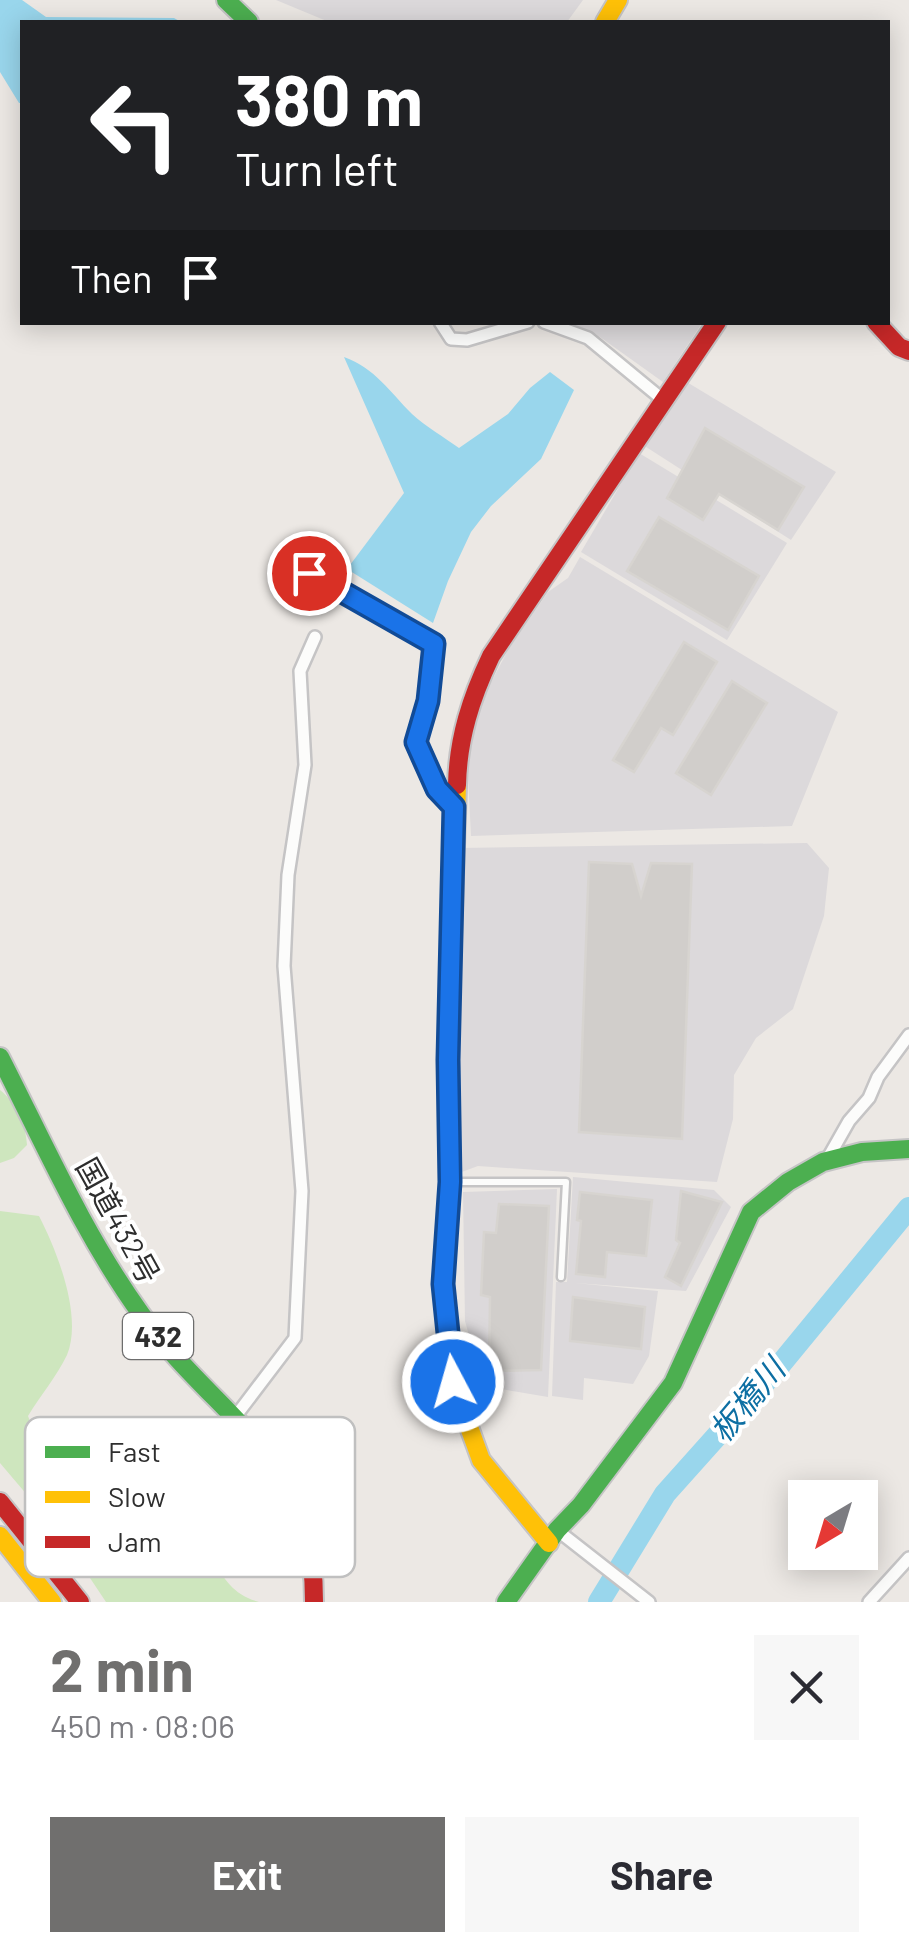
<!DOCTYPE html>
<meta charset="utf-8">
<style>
body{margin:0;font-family:Barlow,"Noto Sans JP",sans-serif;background:#f7f7f7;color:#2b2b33;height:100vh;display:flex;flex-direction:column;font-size:38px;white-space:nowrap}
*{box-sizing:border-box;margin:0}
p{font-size:32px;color:#7c7c81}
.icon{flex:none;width:55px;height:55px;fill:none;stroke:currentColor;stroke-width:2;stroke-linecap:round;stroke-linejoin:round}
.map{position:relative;height:1602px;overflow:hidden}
.sheet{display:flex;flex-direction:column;background:#fff;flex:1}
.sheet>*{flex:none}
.top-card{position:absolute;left:20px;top:20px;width:870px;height:305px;border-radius:0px;box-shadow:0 5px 25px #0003;background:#202124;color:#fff;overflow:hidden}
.needle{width:65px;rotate:218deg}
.buttons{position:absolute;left:788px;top:1480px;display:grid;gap:20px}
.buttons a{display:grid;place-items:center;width:90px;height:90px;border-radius:0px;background:#fff;box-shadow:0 5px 25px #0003;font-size:50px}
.pin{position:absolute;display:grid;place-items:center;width:85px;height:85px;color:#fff;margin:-42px;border:5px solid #fff;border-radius:50%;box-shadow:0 2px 10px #0007}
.me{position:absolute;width:110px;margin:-55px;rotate:354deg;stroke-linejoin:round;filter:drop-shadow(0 0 8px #0008)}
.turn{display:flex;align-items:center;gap:35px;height:210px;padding:0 50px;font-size:45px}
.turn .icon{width:130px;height:130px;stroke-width:2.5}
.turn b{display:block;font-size:70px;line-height:85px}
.then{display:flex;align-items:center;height:95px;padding:0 50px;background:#0003;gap:20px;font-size:38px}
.round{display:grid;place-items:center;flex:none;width:105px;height:105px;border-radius:0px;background:#f7f7f7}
.summary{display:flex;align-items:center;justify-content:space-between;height:170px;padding:0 50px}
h1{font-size:60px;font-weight:700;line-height:75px;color:#706f6e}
.primary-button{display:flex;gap:20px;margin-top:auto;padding:20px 50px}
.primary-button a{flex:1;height:115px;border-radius:0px;background:#706f6e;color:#fff;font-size:40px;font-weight:700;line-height:115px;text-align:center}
.primary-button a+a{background:#f7f7f7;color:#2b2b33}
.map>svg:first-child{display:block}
</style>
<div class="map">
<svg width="909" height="1602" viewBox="0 0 909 1602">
<rect width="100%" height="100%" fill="#ece8e4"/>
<g fill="#dcd9db">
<path d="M276 0H583L567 22H329Z"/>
<path d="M569 323 702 322V323L663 382 593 332Z"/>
<path d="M685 381 836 472 791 540 643 445Z"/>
<path d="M639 453 787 543 727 640 581 552Z"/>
<path d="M580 557 838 712 792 826 471 836 467 757 478 707 508 650 548 592 568 578Z"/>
<path d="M807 843 829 868 824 916 793 1009 756 1038 734 1075 733 1119 717 1182 478 1166 459 1173 460 848Z"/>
<path d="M573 1177 714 1190 731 1207 686 1291 575 1283 658 1291 649 1356 633 1384 584 1378 583 1400 552 1396 556 1282H567Z"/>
<path d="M557 1189 548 1397 483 1386 465 1321 463 1192Z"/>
</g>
<g fill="#cee6be">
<path d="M0 1090C18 1105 25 1122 27 1145L14 1158 0 1163Z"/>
<path d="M0 1211 39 1216C57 1251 83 1316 67 1355 57 1376 40 1396 28 1416 48 1470 67 1497 117 1527 160 1513 169 1492 216 1518L218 1536 213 1559C224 1580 234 1595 259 1602H106L62 1536 0 1463Z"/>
</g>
<g fill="#99d6ec">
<path d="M0 0H22L46 17 174 18 181 22H22V103H19L0 72Z"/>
<path d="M344 357C375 368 390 392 412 414 426 427 444 437 459 448L508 414 530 388 550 372 574 390 541 459 491 506 471 532 448 581 433 623 347 569 404 493Z"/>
</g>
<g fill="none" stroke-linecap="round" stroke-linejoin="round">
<path stroke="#99d6ec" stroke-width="22" d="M599 1602 665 1494 775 1371 909 1208"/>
</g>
<g fill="#d1cecb" stroke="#d7d4d0" stroke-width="2.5">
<path d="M705 428 804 487 778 530 719 494 703 520 667 498Z"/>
<path d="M659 517 759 576 728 630 627 571Z"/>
<path d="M684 642 717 662 673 735 661 728 634 772 613 760Z"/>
<path d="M732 681 767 703 711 795 676 773Z"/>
<path d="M589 862 632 864 641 896 651 863 692 864 682 1139 579 1132Z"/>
<path d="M681 1191 722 1202 681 1286 665 1277 680 1243 676 1240Z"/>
<path d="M580 1192 652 1200 646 1256 607 1252 605 1277 576 1274 581 1221 577 1220Z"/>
<path d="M499 1204 549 1206 541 1370 489 1371 490 1297 481 1295 484 1232 496 1233Z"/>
<path d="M573 1297 645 1307 641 1349 570 1341Z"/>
</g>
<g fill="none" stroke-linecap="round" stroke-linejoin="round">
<g stroke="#c5c4c5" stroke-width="11">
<path id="lane" d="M452 1182H566L561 1277"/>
</g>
<g stroke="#c5c4c5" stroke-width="16">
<g id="street">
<path d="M440 322 451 339 467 340 528 322"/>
<path d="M544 322 588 338 662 399"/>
<path d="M309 573 433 644 428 701 416 743 437 789 454 807"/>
<path d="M828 1158 849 1121 869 1098 878 1077 909 1035"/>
<path d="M235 1417 295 1338 302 1191 284 966 288 875 305 765 300 671 315 637"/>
<path d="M557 1530 649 1602"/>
<path d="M869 1602 909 1558"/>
</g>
</g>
<g stroke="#c5c4c5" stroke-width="22">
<g id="fast">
<path d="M226 0 249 22"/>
<path d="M0 1057C44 1143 84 1235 141 1314 180 1369 233 1411 275 1463"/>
<path d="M506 1602 557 1530 581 1505 673 1383 751 1212 788 1182 823 1162 862 1152 909 1149"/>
</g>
</g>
<g stroke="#c5c4c5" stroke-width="22">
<g id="slow">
<path d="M605 22 618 0"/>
<path d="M457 785 448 1060 450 1182 443 1284 453 1383 481 1460 549 1543"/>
<path d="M0 1536 52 1602"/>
</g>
</g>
<g stroke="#c5c4c5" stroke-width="22">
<g id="jam">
<path d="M876 322 899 347 909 351"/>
<path d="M457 785C458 738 471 698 491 656L717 322"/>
<path d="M275 1463C305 1507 314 1549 314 1602"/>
<path d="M0 1502 80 1602"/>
</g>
</g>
<use href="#lane" stroke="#fcfcfb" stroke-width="6"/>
<use href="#street" stroke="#fcfcfb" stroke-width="11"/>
<use href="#fast" stroke="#4caf50" stroke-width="18"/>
<use href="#slow" stroke="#ffc107" stroke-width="18"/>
<use href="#jam" stroke="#c62828" stroke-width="18"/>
</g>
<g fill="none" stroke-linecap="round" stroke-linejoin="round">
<g stroke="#114b97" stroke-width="25">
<path id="route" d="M309 573 434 644 428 701 416 742 437 789 454 807 448 1060 450 1182 443 1284 453 1382"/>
</g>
<use href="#route" stroke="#1a73e8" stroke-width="18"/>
</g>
<g text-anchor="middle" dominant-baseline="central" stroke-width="8" stroke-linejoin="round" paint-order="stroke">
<rect fill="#fff" stroke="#6d6d6d" stroke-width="2.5" x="123" y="1313" width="70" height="46" rx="8"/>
<g font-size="28" font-weight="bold" fill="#2e2e2e">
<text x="158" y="1336">432</text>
</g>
<g font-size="30" fill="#2e2e2e" stroke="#fff">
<text transform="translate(119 1220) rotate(61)">国道432号</text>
</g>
<g font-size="32" font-style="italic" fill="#0d6fa3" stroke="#fff">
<text transform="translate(746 1399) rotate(-50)">板橋川</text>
</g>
</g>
<rect x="25" y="1417" width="330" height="160" rx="15" fill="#fff" stroke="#c0c0c0" stroke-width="2.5"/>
<rect x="45" y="1446" width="45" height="12" fill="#4caf50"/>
<rect x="45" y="1491" width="45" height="12" fill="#ffc107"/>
<rect x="45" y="1536" width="45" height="12" fill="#c62828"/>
<g font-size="28" fill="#2e2e2e">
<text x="108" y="1462">Fast</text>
<text x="108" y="1507">Slow</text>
<text x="108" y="1552">Jam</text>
</g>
</svg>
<div class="buttons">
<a><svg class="needle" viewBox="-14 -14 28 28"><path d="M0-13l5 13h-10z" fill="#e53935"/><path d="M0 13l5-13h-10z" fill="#7c7c81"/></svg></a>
</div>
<div class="pin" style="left:309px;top:573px;background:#d93025"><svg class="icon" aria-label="arrive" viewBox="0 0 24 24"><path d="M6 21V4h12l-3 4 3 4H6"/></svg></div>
<svg class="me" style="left:453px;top:1382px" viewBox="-20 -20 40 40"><circle r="17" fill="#1a73e8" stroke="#fff" stroke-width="3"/><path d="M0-11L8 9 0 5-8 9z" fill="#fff"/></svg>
<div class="top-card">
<div class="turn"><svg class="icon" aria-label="left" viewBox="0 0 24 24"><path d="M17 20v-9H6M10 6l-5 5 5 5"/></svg><div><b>380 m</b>Turn left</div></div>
<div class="then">Then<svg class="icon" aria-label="arrive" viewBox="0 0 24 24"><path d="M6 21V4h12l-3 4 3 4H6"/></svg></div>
</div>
</div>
<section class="sheet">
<div class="summary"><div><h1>2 min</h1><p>450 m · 08:06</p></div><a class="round"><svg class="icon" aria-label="close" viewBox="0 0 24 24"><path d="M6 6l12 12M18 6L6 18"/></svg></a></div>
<div class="primary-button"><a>Exit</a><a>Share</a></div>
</section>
